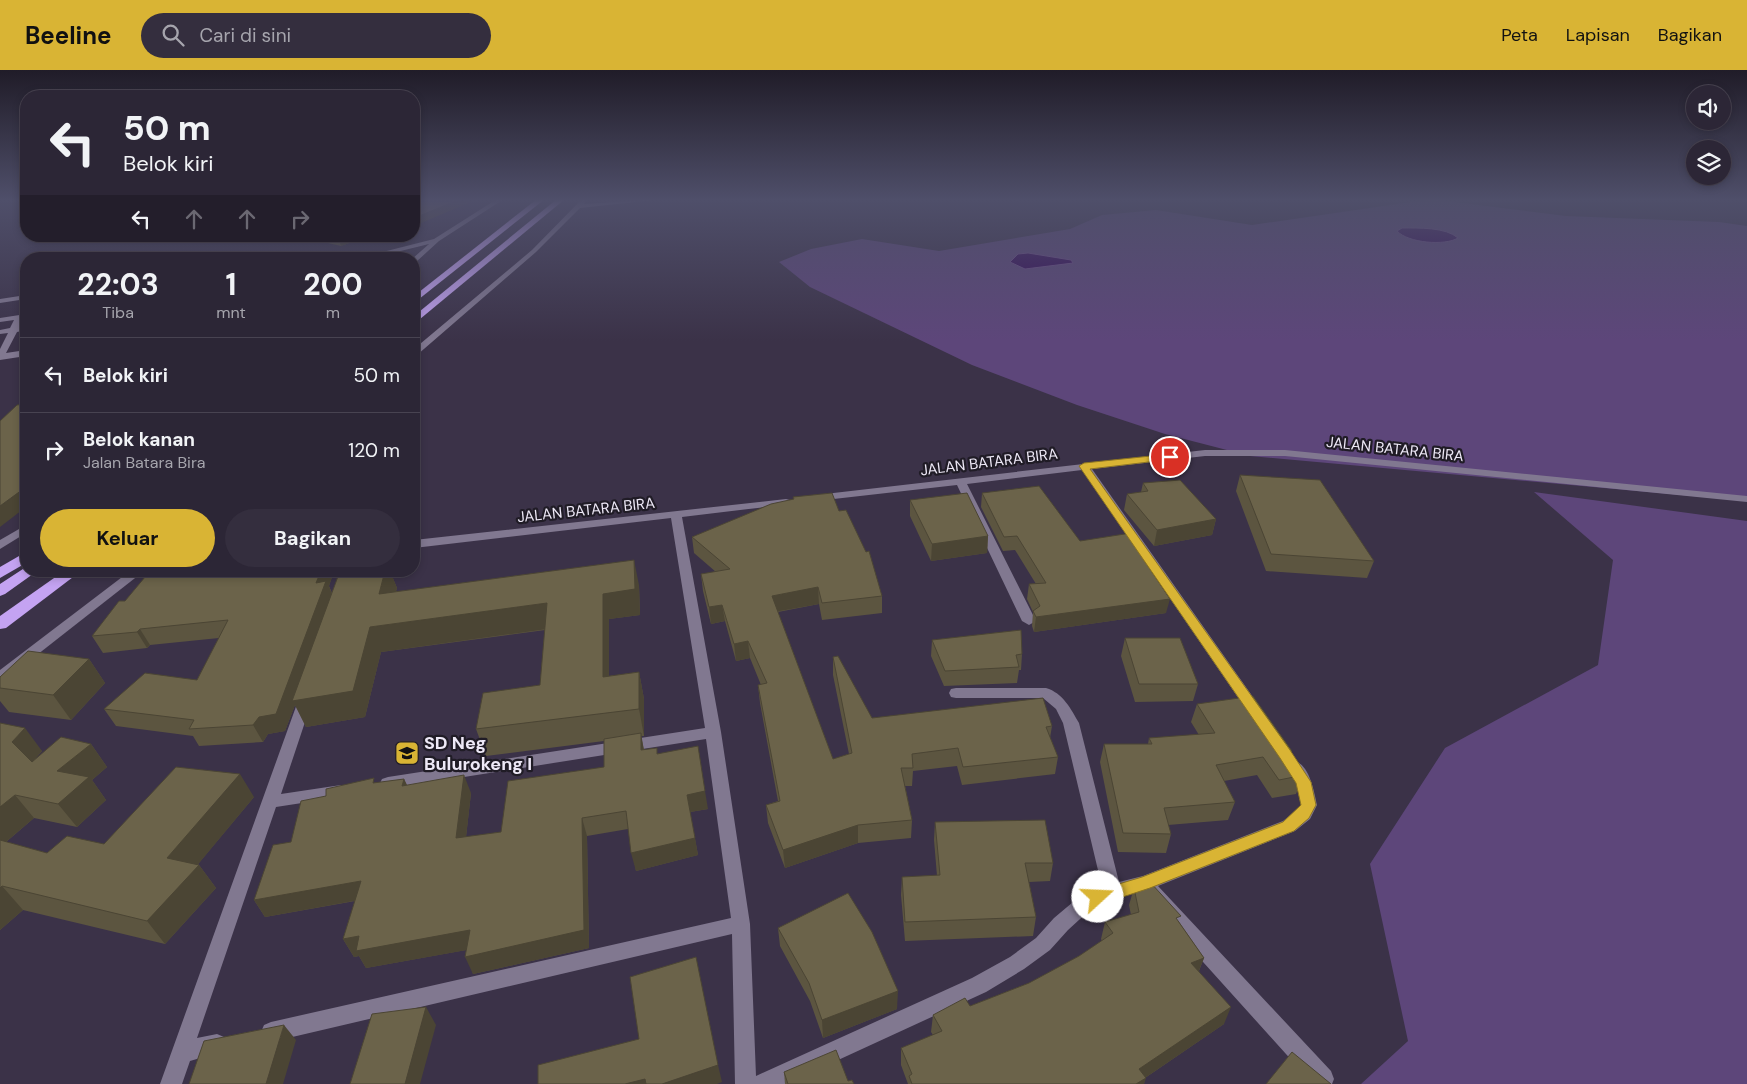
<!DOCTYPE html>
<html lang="id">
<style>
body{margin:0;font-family:"DM Sans",sans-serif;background:#342e3e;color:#f1f3f6;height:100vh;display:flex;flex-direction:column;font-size:19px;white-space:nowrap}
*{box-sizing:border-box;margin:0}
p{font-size:16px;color:#a6a5ad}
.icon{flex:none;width:28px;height:28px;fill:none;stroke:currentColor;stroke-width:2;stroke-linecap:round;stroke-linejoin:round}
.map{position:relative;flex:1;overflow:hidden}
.drawer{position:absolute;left:20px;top:182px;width:400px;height:325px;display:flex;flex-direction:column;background:#2c2636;border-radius:20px;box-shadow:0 2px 8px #0003,0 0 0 1px #484351}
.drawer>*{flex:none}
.banner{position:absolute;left:20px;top:20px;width:400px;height:152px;border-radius:20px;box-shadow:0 2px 8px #0003,0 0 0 1px #484351;background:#2c2636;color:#f1f3f6;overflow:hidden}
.tools{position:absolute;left:1686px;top:15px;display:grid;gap:10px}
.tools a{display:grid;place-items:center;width:45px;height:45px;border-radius:50%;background:#2c2636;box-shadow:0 2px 8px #0003,0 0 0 1px #484351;font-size:25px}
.pin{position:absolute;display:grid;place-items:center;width:42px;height:42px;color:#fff;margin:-21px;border:2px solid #fff;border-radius:50%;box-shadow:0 1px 5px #0007}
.me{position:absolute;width:55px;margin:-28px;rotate:70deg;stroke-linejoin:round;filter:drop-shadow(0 0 4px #0008)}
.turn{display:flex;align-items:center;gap:18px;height:105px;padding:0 20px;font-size:22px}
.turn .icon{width:65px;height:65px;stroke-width:2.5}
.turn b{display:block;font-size:35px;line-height:42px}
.lanes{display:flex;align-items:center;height:48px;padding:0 20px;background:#0003;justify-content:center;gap:25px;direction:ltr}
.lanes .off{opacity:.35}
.eta{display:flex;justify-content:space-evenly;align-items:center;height:85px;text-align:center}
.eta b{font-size:30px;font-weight:700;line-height:35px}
.primary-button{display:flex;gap:10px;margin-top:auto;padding:10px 20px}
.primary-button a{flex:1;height:58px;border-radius:30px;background:#d9b434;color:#111;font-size:20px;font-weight:700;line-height:58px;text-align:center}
.primary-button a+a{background:#342e3e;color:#f1f3f6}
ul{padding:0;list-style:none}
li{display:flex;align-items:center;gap:15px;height:75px;padding:0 20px;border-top:1px solid #484351}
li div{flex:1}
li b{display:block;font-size:19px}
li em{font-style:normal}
header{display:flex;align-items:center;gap:30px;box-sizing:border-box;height:70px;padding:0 25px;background:#d9b434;color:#111}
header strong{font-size:24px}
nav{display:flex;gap:28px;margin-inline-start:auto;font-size:18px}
.search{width:350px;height:45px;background:#342e3e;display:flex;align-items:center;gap:12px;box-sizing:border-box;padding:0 18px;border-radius:28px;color:#a6a5ad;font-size:19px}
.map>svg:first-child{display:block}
</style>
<header>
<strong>Beeline</strong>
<div class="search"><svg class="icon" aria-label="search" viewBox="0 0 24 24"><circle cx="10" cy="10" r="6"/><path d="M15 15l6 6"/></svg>Cari di sini</div>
<nav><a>Peta</a><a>Lapisan</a><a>Bagikan</a></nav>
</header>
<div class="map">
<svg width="1747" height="1014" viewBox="0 0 1747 1014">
<rect width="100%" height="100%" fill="#3b3248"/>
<g fill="#5d467a">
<path d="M1431 129 1566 146 1719 152 1747 156V431L1250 386 1165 364 1077 335 972 295 810 217 779 192 811 179 862 169 939 181 1070 159 1102 145 1156 140 1252 155Z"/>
<path d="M1534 422 1747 451V1014H1361L1408 971 1370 794 1445 678 1598 595 1613 490Z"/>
</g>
<g fill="#330756" stroke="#6b4b86">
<path d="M1402 158C1418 158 1446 157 1458 168 1445 176 1408 173 1397 161Z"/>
<path d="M1028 183 1071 190 1073 193 1025 199 1010 192 1018 184Z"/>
</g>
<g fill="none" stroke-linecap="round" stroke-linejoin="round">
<g fill="#817890" fill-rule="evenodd">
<path d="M497 129H504L439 171 416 192 414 193 412 189 429 174 368 189H355L434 169Z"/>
<path d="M582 129H588L584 134 663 129 580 138 536 182 417 285 414 286V279L532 180Z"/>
<path d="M26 225V229L0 233V229Z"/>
<path d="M26 244V248L23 249 19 257 26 256V260L17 262 6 283 26 280V286L0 290V279L8 263 0 264V260L10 258 14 250 0 252V248Z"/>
<path d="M1205 380H1285L1747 426V432L1285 386H1205L1092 399 1260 637 1262 641 1260 645H1250L1082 400 967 414 1036 551 1029 555 1022 551 957 415 816 431 810 428 816 425Z"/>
<path d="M786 429 790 430 792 432 790 434 682 447 721 662 750 854 756 1006 972 908 1010 887 1036 868 1054 848 1079 827 1102 817 1063 653 1056 639 1043 628H956L951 627 949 623 951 619 956 618H1046C1063 623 1071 639 1079 653L1119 812 1143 806 1283 751 1298 739 1301 735 1296 713 1285 696 1287 692C1308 685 1314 721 1317 735L1310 749 1295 761 1158 816 1331 1001 1334 1009 1332 1014H1313L1140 822 1115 828 1091 839 1068 860 1050 880 1024 899 986 922 786 1014H735L732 864 271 972 264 969 261 962 264 955 271 952 731 848 706 669 388 719 382 717 380 713 382 709 388 707 705 658 671 448 414 478V470Z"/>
<path d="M26 455V463L0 479V470Z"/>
<path d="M130 501H144L5 610 0 612V600Z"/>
<path d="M305 626 310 627 312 631 281 724 341 715 347 717 349 721 347 725 341 727 276 737 197 968 217 964 224 967 227 974 224 981 190 991 182 1014H160L298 631 300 627Z"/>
</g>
<g fill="#c4a3f2" fill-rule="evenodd">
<path d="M537 129H545L414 233V226Z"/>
<path d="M557 129H565L414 254V246Z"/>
<path d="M26 482V493L0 508V497Z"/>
<path d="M26 497V501H35L33 504 5 524 0 526V514Z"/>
<path d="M64 501H81L6 558 0 559V546Z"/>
</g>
</g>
<g fill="#5c5540">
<path d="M297 166H368L341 176Z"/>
<path d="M1240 405 1374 491 1367 508 1266 501 1236 421Z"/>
<path d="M1143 413 1216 449 1212 465 1154 476 1124 440 1127 424 1141 422Z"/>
<path d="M982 423 1080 471 1145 491 1166 543 1034 562 1032 556 1033 542 1027 529 1029 514H1036L1015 480 1003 481 981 437Z"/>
<path d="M793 427 839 441 882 526V543L822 550 819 534 778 542 833 689 849 684 833 605V587L872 648 1052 656 1050 668 1058 687 1055 704 962 715 957 696 913 701 912 716H905L912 750 911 768 858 773 785 798 768 753 766 735 778 731 760 633 758 615H761L750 588 736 591 725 551 711 554 703 521 701 504 716 502 694 483 692 467 793 429Z"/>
<path d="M910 430 988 466 987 483 931 491 910 446Z"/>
<path d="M334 501 329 516 332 523 340 501H390L397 518 396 521 639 515 640 545 609 549V606L639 602 644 629V666H641L644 680 659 684 708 739 690 742 698 785 636 801 628 759 587 766 589 878 473 904 466 880 366 898 359 886 354 887 343 869 355 831 265 847 254 830 291 772 326 726 376 713 404 709 407 715 471 723 466 767 501 762 604 697V671L486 686 476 659 540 615 545 560 381 582 365 647 306 657 295 635 285 661 268 664 263 672 199 676 193 666 116 656 104 639 197 610 219 568 150 575 147 578 103 583 92 566Z"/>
<path d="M1125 568 1198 614 1193 631 1135 632 1121 586Z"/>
<path d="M932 570 1022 584 1021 600H1019L1017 613 944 616 931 586Z"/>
<path d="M89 589 105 613 71 650 9 642 0 631V607Z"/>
<path d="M1197 634 1292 681 1290 685 1304 705 1296 724 1272 728 1257 705 1224 711 1235 732 1228 750 1168 755 1171 764 1166 783 1118 782 1100 692 1104 674H1148L1149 668 1199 665 1191 652Z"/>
<path d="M0 653 42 681 35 689 91 674 107 697 92 710 106 730 77 757 34 748 6 772 47 783 104 774 254 727 198 794 199 795 216 818 165 874 23 840 0 860Z"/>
<path d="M935 752 1053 793 1050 811 1029 812 1036 847 1033 866 905 871 901 825 902 807 937 806 934 770Z"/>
<path d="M1134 818 1179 852 1204 888 1199 901 1224 954 1145 1008 1144 1014H908L901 995V978L933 965 931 962 933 945 970 936 1029 913 1079 886 1102 871 1101 869 1105 852 1131 845 1129 835Z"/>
<path d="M778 858 897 939 823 968 810 931 780 876Z"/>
<path d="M784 1002 848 1011 854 1014H785Z"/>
</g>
<g fill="#4b4534">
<path d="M461 129H478L414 156V148Z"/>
<path d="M348 166H368L341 176 339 170Z"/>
<path d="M26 417V437L0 457V436Z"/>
<path d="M1216 449 1212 465 1154 476 1157 460Z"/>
<path d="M988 466 987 483 931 491 932 474Z"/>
<path d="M1147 483 1144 497 1140 484Z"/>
<path d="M634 490 639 515 640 545 609 549V633L603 607V524Z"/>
<path d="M321 501H334L329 516 333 527 370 557 547 533 554 558 381 582 365 647 306 657 295 635 285 661 268 664 263 672 253 655Z"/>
<path d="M385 501H390L397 518 389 549 379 524Z"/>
<path d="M818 517 819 534 774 542 772 526Z"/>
<path d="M1170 529 1166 543 1034 562 1036 547Z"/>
<path d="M722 535 725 551 711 554 709 537Z"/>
<path d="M140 559 150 575 147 578 137 562Z"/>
<path d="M748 571 750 588 736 591 734 574Z"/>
<path d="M89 589 105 613 71 650 53 625Z"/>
<path d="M639 602 644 629V666L639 639Z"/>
<path d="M25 658 42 681 30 695 12 672Z"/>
<path d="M641 663 644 681 641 680Z"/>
<path d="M91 674 107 697 92 710 106 730 77 757 58 734 57 701Z"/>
<path d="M240 704 254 727 185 810 199 795 216 818 165 874 147 851 167 788Z"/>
<path d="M464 705 471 723 464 785 456 768Z"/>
<path d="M404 709 412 726 402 716Z"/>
<path d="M705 721 708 739 690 742 687 725Z"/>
<path d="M15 725 34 748 0 777V737Z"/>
<path d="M582 748 587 766 589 878 473 904 465 887Z"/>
<path d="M858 755V773L785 798 783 780Z"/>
<path d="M695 768 698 785 636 801 631 783Z"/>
<path d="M361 811 370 828 265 847 254 830Z"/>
<path d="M2 816 23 840 0 860V818Z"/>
<path d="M470 860 478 878 366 898 359 886 354 887 343 869 359 866Z"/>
<path d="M1204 888 1197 905 1191 893Z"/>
<path d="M898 921 897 939 823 968 822 950Z"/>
<path d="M426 937 436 955 420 1014H405Z"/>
<path d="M1231 937 1224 954 1136 1014 1139 999Z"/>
<path d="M284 955 296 970 283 1014H266Z"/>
<path d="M718 995 722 1012 717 1014H662Z"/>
<path d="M1146 1008 1144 1014H1136Z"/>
<path d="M645 1009 647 1014H625Z"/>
</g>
<g fill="#6b634a" stroke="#4b4534">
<path d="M414 129H461L414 148Z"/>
<path d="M325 166H348L339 170Z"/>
<path d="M26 334V417L0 436V351L17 335Z"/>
<path d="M1240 405 1320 410 1374 491 1271 484Z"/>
<path d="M1180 410 1216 449 1157 460 1127 424 1148 421 1143 413Z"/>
<path d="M1039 416 1080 471 1131 463 1147 483 1140 484 1170 529 1036 547 1033 541 1040 536 1029 514 1046 513 1017 466 1004 467 982 423Z"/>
<path d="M832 423 839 441 846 440 866 482 869 481 882 526 822 533 818 517 772 526 833 689 852 683 833 587 838 586 872 648 1043 628 1052 656 1046 657 1058 687 963 697 958 678 912 684 913 698H901L912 750 858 755 783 780 766 735 780 731 758 615 767 613 748 571 734 574 722 535 709 537 701 504 730 499 692 467 771 434 794 429 793 427Z"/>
<path d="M967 423 988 466 932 474 910 430Z"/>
<path d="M634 490 635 519 603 524V607L639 602V639L476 659 483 623 540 615 547 533 370 557 353 621 292 631 340 501H385L379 524Z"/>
<path d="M209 501H321L316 513 326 511 276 644 259 647 253 655 189 659 194 650 104 639 145 603 197 610 228 550 140 559 137 562 92 566 119 531H125L145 507Z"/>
<path d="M1021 560 1022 584 1016 585 1019 597 945 601 932 570Z"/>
<path d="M1125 568H1180L1198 614H1139Z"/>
<path d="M28 581 89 589 53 625 0 618V607Z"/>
<path d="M1253 626 1292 681 1288 682 1304 705 1279 710 1263 687 1216 695 1235 732 1164 738 1171 764 1123 763 1104 674H1152L1149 668 1215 663 1197 634Z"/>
<path d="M0 653 25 658 12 672 32 692 61 667 91 674 57 701 89 707 58 734 15 725 0 737Z"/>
<path d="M641 663V680L657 678V684L698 676 705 721 687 725 695 768 631 783 626 741 582 748 584 860 465 887 470 860 356 881 359 866 343 869 361 811 254 830 273 775 291 772 301 731 326 726V719L374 708 373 713 404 709 402 716 464 705 456 768 501 762 508 711 604 697V669Z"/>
<path d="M176 697 240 704 167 788 199 795 147 851 2 816 0 818V770L47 783 67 766 104 774Z"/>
<path d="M1045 750 1053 793H1025L1036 847 905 852 902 807 940 805 935 752Z"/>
<path d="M1150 812 1181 846 1176 848 1204 888 1191 893 1231 937 1139 999 1146 1008 1136 1014H912L909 1006 912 1004 901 978 942 961 933 945 965 928 970 936 1029 913 1079 886 1113 863 1105 852 1139 842 1134 818Z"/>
<path d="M848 823 872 862 898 921 822 950 809 913 778 858Z"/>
<path d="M696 887 718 995 662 1014H646L645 1009 625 1014H538V995L639 969 630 907Z"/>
<path d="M426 937 405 1014H350L372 944Z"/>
<path d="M284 955 266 1014H189L204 971Z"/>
<path d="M836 980 848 1011 852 1010 854 1014H788L784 1002Z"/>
<path d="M1292 982 1331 1014H1266Z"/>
</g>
<linearGradient id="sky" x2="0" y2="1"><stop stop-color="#201c28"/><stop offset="0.48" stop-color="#4f4f6a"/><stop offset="1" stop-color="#4f4f6a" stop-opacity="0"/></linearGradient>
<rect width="1747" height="271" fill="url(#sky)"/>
<path fill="#d9b434" stroke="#8d7522" d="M1170 384 1175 387 1174 389 1090 399 1290 680 1311 712 1316 735 1309 748 1294 761 1150 818 1098 835 1092 832 1090 827 1092 822 1142 807 1283 752 1301 735 1296 713 1280 688 1079 396 1084 393Z"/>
<defs>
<g id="school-square" transform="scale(1.25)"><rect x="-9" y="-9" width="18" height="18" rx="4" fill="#d9b434" stroke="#201c26"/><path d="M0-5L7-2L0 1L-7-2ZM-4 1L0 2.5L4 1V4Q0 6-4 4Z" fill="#111"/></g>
</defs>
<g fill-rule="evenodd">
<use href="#school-square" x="407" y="683"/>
</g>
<g text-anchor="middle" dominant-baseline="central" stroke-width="4.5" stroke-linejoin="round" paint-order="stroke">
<g font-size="15" fill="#eee9f7" stroke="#201c26">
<text transform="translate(1395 379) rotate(6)">JALAN BATARA BIRA</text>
<text transform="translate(989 392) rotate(-7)">JALAN BATARA BIRA</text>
<text transform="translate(586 440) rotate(-6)">JALAN BATARA BIRA</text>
</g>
<g font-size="18" font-weight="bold" fill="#eee9f7" stroke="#201c26" text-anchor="start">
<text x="424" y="673">SD Neg<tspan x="424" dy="21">Bulurokeng I</tspan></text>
</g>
</g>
</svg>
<div class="tools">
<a><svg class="icon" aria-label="sound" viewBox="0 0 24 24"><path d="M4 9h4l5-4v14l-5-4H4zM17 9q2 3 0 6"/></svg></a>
<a><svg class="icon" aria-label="layers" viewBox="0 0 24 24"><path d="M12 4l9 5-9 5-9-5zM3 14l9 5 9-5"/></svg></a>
</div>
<div class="pin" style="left:1170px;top:387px;background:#d93025"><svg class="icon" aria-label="arrive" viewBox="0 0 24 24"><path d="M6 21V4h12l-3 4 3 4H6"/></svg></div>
<svg class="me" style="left:1098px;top:827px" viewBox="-20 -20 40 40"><circle r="19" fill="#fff"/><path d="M0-13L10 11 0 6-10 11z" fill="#d9b434"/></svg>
<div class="banner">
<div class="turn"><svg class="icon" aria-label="left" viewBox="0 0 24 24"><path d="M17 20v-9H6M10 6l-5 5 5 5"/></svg><div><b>50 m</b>Belok kiri</div></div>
<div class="lanes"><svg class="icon" aria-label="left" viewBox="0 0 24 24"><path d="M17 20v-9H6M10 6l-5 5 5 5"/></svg><svg class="icon off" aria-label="ahead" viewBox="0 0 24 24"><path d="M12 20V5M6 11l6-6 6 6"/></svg><svg class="icon off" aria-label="ahead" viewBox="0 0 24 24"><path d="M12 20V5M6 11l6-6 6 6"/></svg><svg class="icon off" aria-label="right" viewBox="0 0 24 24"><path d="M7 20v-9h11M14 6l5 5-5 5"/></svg></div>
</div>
<section class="drawer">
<div class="eta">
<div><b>22:03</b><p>Tiba</p></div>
<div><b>1</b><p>mnt</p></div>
<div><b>200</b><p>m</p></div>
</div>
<ul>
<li><svg class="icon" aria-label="left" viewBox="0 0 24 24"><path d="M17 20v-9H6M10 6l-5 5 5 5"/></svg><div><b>Belok kiri</b></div><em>50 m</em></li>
<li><svg class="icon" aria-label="right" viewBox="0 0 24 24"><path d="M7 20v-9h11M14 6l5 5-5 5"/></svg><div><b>Belok kanan</b><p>Jalan Batara Bira</p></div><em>120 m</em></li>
</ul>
<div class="primary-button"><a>Keluar</a><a>Bagikan</a></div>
</section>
</div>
